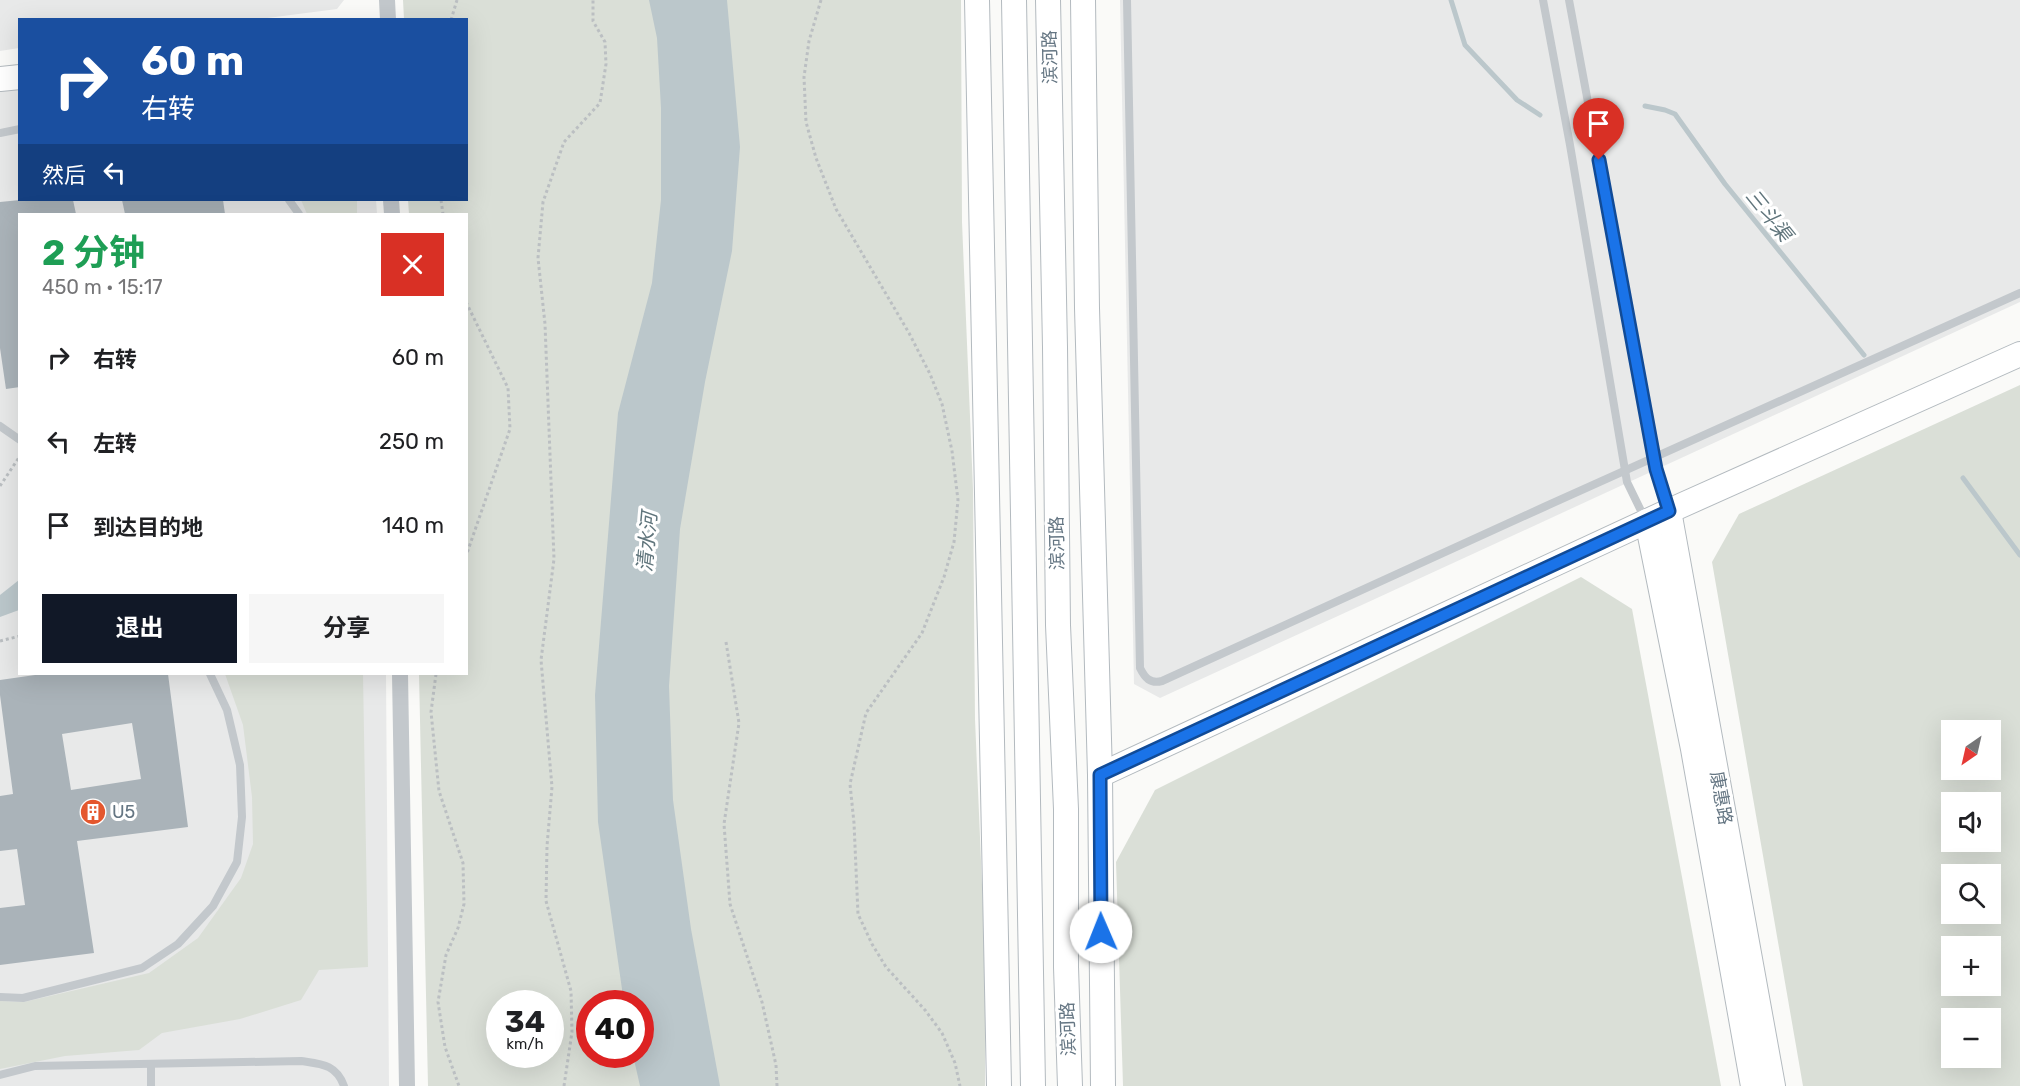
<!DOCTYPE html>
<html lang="zh">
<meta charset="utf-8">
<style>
body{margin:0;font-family:Rubik,"Noto Sans SC",sans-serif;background:#f6f6f6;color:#202124;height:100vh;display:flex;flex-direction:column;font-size:22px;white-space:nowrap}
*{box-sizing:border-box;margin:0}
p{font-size:20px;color:#757577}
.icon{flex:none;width:33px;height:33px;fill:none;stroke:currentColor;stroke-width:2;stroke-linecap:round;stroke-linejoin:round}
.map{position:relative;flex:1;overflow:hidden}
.details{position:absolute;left:18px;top:213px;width:450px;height:462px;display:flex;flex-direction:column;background:#fff;border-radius:0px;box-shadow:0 6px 24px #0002}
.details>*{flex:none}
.hud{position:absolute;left:18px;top:18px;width:450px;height:183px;border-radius:0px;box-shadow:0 6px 24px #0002;background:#1a4fa0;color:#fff;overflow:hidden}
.needle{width:39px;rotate:214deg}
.buttons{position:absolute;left:1941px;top:720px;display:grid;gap:12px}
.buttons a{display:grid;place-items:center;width:60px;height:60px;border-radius:0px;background:#fff;box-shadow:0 6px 24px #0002;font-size:30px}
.speed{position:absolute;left:486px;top:990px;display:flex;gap:12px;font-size:30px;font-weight:700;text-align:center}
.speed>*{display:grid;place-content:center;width:78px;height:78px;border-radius:50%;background:#fff;box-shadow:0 6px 24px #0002;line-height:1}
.speed small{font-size:15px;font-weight:400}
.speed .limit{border:9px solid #d22;background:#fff;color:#111}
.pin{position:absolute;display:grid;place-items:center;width:51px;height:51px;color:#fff;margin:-62px -26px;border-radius:50% 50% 50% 0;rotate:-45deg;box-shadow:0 0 6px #0007}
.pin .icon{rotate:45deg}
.me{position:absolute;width:66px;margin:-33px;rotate:359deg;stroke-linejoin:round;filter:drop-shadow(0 0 4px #0008)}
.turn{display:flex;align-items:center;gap:21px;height:126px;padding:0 24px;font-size:27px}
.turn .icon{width:78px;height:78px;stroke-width:2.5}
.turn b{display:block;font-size:42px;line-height:51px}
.then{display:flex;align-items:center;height:57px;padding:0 24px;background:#0003;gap:12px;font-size:22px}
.round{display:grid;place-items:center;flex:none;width:63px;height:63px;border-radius:0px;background:#f6f6f6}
.overview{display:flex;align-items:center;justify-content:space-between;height:102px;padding:0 24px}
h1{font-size:36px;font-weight:700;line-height:45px;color:#1e9e55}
.action{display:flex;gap:12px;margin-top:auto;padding:12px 24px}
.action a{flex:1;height:69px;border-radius:0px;background:#111827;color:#fff;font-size:24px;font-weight:700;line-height:69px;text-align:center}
.action a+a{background:#f6f6f6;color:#202124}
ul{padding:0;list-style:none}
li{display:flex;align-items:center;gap:18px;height:84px;padding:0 24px}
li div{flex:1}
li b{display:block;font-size:22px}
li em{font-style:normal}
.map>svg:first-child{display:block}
</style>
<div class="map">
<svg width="2020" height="1086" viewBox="0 0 2020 1086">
<rect width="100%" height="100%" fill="#fafaf8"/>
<g fill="#e8e9e9">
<path d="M0 0H344L337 9 252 20H20L19 48 0 51Z"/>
<path d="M1120 0H2020V302L1160 698 1134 684Z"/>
<path d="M19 89 20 200H376L377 214H20V674H386L389 1086H0V91Z"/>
</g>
<g fill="#dadfd7" fill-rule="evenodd">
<path d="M403 0H961L962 222 973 489 975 719 985 956V1086H428L419 674H466V214H409L408 200H466V20L404 19ZM500 1004H550V1054H500ZM590 1004H640V1054H590Z"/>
<path d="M301 200H357V214H307Z"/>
<path d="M2020 385V1086H1803L1712 562 1739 514ZM1952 730H1990V770H1952ZM1952 802H1990V842H1952ZM1952 874H1990V914H1952ZM1952 946H1990V986H1952ZM1952 1018H1990V1058H1952Z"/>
<path d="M1581 577 1632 609 1721 1086H1123L1116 862 1155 790Z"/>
<path d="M225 674H363L368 967 319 970 301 1000 240 1019 162 1033 139 1050 65 1056 0 1069V1001L24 1002 149 973 198 938 241 878 253 844 252 797 243 725Z"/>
</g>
<g fill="#bbc7cb">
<path d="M649 0H727L740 147 732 251 705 382 680 529 669 686 673 800 691 929 720 1086H640L633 1055 640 1054V1004L624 1003 598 822 595 695 618 413 652 283 661 200V108L657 38Z"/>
<path d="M19 580V610L0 617V595Z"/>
</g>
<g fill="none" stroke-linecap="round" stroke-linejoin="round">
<g stroke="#bbc7cb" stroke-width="5">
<path d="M1451 0 1465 45 1517 100 1540 115"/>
<path d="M1645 106 1665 110 1675 114 1725 184 1864 355"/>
<path d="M1963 478 2020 555"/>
</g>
</g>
<g fill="#aab3b9" fill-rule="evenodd">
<path d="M20 200H73L76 214H20V387L6 389 0 348V202Z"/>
<path d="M122 200H223L225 214H125Z"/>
<path d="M42 674H168L188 827 77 841 94 953 0 965V908L25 905 17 849 0 851V796L13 794 0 695V680ZM132 723 141 779 71 790 62 734Z"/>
</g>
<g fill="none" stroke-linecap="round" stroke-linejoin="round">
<g stroke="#b3babf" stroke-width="26">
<g id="secondary">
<path d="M977 0 999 1086"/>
<path d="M1014 0 1033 1086"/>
<path d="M1048 0 1055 347 1058 625 1066 809V967L1070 1086"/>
<path d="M1083 0 1087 308 1100 775 1103 1086"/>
<path d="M0 79 20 77"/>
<path d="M1669 511 1773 1086"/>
<path d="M1647 521 1693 749 1753 1086"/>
<path d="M1100 775 1669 511 2020 354"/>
</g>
</g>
<g stroke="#bbbfc2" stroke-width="3" stroke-dasharray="3 3" stroke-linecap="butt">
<path d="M821 0 809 41 804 77 806 122 816 158 836 209 909 333 930 374 942 404 952 451 958 500 954 542 944 577 922 633 866 713 850 784 854 823 858 914 872 944 886 967 925 1010 942 1033 955 1063 960 1086"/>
<path d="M451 20 457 0"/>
<path d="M441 200 443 214"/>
<path d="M466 302 508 388 510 429 466 556"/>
<path d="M0 486 20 456"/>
<path d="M0 641 20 636"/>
<path d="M726 642 739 723 724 824 730 904 762 1002 776 1065 777 1086"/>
<path d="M436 674 431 712 439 791 463 863 464 904 458 928 446 955 438 1002 445 1047 459 1086"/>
<path d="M564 1086 572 1032 571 991 546 901 547 846 552 787 541 660 554 559 545 324 538 258 543 202 564 142 600 103 606 64 605 42 593 21V0"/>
</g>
<g stroke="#c3c8cc" stroke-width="8">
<path d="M1127 0 1140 668C1145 678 1150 684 1162 681L1544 507 2020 293"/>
<path d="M1543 0 1570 145 1627 482 1645 519"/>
<path d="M1569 0 1656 469 1668 509"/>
<path d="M0 133 20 129"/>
<path d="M289 200 299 214"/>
<path d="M0 426 20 440"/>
<path d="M0 997 23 998 142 968 178 944 213 906 237 862 242 817 240 765 227 710 210 674"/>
<path d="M151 1064V1086"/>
<path d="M0 1075 35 1066 301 1061C321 1064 336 1064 344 1086"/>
</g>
<g stroke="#c3c8cc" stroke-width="16">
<path d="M387 0 388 20"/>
<path d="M391 200 392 214"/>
<path d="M400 674 407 1086"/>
</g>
<use href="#secondary" stroke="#fff" stroke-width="24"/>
</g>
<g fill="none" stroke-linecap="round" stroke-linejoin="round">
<g stroke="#114b97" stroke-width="15">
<path id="route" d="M1101 932 1100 775 1669 511 1656 469 1599 160"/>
</g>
<use href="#route" stroke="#1a73e8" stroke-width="10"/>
</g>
<defs>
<g id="building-disc" transform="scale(1.35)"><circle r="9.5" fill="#e4572e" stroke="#fff"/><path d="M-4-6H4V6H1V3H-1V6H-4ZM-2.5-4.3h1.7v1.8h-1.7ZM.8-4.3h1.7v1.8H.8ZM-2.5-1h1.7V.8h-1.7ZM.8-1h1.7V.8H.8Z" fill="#fff"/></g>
</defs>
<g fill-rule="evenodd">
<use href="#building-disc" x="93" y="812"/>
</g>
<g text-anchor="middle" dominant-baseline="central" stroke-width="6" stroke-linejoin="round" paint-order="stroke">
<g font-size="18" fill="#657683" stroke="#fff">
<text transform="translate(1050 57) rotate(-91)">滨河路</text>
<text transform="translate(1057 543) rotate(-91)">滨河路</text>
<text transform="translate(1721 798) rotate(80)">康惠路</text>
<text transform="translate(1068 1029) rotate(-92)">滨河路</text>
</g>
<g font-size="18" fill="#657683" stroke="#fff" text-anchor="start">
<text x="112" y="812">U5</text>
</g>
<g font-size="20" font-style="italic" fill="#60757c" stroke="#fff">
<text transform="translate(1769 215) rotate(51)">三斗渠</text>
<text transform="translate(647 542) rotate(-85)">清水河</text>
</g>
</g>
</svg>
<div class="buttons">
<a><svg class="needle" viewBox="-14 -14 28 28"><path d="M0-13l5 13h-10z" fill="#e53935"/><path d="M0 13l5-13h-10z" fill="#757577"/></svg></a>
<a><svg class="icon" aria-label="sound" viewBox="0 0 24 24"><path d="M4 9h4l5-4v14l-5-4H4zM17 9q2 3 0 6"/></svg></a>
<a><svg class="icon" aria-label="search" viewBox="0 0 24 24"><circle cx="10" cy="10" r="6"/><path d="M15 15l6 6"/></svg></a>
<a>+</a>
<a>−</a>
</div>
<div class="speed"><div>34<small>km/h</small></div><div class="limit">40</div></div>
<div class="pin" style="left:1599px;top:160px;background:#d93025"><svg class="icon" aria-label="arrive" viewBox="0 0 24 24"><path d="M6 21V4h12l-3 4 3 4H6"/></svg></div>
<svg class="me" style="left:1101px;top:932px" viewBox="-20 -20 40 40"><circle r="19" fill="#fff"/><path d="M0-13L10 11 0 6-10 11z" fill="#1a73e8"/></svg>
<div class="hud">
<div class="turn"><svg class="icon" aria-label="right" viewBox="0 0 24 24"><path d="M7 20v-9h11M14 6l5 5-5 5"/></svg><div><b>60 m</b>右转</div></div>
<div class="then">然后<svg class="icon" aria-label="left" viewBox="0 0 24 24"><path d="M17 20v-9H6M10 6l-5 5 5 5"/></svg></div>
</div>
<section class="details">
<div class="overview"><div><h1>2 分钟</h1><p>450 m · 15:17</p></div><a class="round" style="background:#d93025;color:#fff"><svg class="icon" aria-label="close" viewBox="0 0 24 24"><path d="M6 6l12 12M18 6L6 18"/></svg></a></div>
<ul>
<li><svg class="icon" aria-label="right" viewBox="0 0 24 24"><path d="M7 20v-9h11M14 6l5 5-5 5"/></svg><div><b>右转</b></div><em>60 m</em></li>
<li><svg class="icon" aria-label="left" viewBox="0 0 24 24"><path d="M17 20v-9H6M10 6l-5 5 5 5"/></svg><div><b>左转</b></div><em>250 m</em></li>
<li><svg class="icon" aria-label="arrive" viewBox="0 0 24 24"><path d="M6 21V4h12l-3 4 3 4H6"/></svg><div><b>到达目的地</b></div><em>140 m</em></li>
</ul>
<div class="action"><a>退出</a><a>分享</a></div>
</section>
</div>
